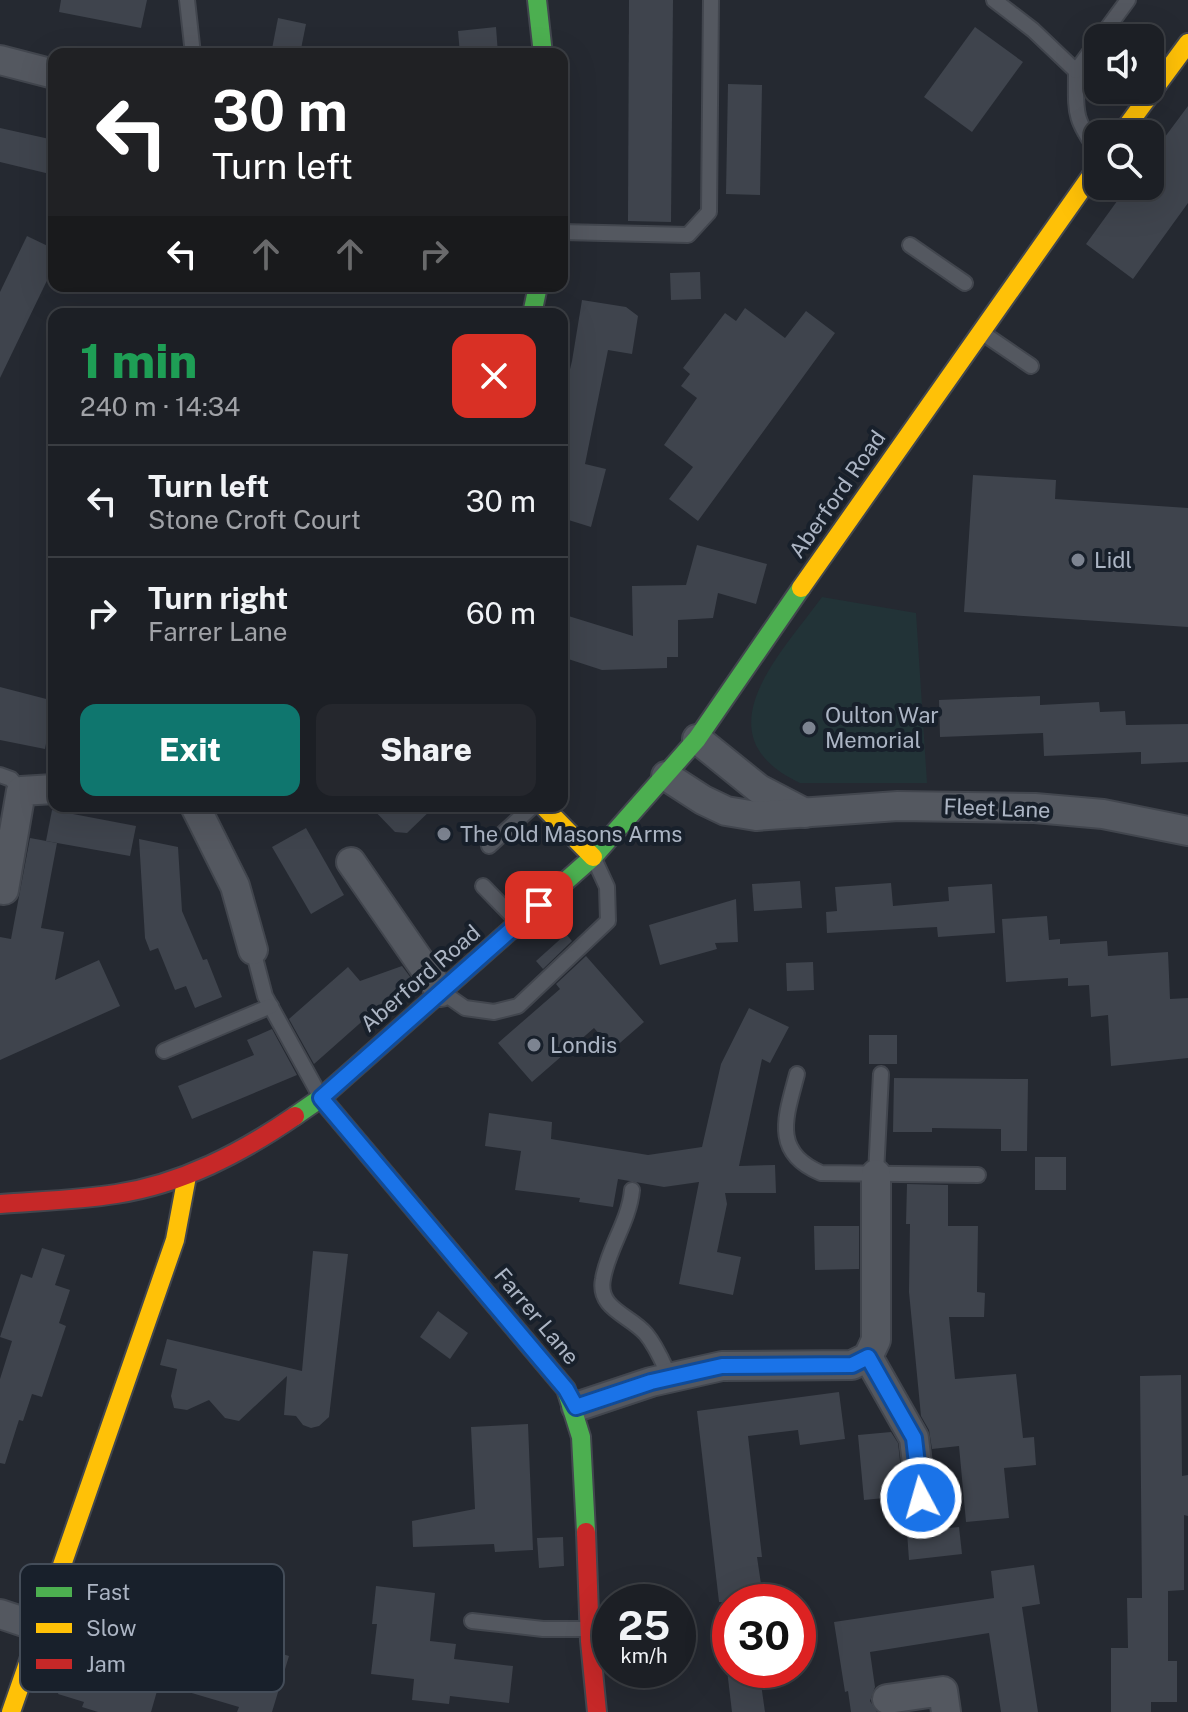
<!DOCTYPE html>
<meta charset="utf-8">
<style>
body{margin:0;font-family:"Public Sans",sans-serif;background:#25272d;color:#f1f3f6;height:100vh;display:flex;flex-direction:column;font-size:30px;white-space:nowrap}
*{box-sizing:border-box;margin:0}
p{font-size:26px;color:#a0a2a7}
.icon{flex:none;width:44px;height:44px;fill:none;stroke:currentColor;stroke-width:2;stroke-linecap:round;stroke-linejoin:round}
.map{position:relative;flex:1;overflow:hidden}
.sheet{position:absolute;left:48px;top:308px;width:520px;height:504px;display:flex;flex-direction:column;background:#1c1f25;border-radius:16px;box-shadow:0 8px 32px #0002,0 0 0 2px #3a3d42}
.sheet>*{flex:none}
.top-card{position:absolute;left:48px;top:48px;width:520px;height:244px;border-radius:16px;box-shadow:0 8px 32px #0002,0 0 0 2px #3a3d42;background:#202124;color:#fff;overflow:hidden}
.controls{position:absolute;left:1084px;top:24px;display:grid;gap:16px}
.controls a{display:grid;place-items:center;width:80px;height:80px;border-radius:16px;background:#1c1f25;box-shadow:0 8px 32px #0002,0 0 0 2px #3a3d42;font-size:40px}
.speed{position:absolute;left:592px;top:1584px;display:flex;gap:16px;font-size:40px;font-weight:700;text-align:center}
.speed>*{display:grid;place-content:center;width:104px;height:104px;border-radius:50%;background:#1c1f25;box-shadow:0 8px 32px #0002,0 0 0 2px #3a3d42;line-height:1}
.speed small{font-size:20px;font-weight:400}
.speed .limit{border:12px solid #d22;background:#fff;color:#111}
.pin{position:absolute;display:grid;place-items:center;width:68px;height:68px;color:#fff;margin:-34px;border-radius:16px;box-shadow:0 4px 12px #0006}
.me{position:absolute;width:88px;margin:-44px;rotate:354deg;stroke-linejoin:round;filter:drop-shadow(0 0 6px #0008)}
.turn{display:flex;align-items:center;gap:28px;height:168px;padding:0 32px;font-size:36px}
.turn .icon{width:104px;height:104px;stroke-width:2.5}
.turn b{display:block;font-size:56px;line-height:68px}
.lanes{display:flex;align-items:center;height:76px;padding:0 32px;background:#0003;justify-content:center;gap:40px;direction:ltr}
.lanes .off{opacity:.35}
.round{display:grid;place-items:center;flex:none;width:84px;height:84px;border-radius:16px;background:#25272d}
.head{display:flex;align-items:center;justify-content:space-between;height:136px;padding:0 32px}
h1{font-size:48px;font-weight:800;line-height:60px;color:#1e9e55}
.button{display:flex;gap:16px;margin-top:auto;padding:16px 32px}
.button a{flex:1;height:92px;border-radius:16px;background:#0f766e;color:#fff;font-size:32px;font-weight:800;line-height:92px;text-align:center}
.button a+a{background:#25272d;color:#f1f3f6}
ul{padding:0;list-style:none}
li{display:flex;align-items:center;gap:24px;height:112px;padding:0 32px;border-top:2px solid #3a3d42}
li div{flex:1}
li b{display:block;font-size:30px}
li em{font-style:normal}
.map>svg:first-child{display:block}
</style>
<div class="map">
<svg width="1188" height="1712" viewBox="0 0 1188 1712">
<rect width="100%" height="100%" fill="#252931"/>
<path fill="#223337" d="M822 597 916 613 927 783H800C698 735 781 654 822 597Z"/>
<g fill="#3f444d">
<path d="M61 0H147L141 28 59 12Z"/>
<path d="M629 0H673L671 222 628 221Z"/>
<path d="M278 18 306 24 300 54H271Z"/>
<path d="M496 27 498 54H460L458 31Z"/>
<path d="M975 27 1023 62 972 132 924 97Z"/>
<path d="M728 84 762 85 760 195 726 194Z"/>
<path d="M1188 106V203L1133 279 1086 244 1128 186H1150V157Z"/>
<path d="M0 128 54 140V175L0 162Z"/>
<path d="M27 236 54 249V266L0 378V292Z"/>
<path d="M700 272 701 299 671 300 670 273Z"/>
<path d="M582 300 626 307 638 316 632 354 608 350 585 464 606 469 591 527 562 518V402L572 361Z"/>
<path d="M745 308 785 338 806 311 835 333 698 521 669 499 693 467 664 445 697 398 681 386 690 374 683 368 725 313 736 321Z"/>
<path d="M973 475 1056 480 1055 499 1188 508V627L964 612Z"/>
<path d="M697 545 767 564 756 604 718 593 713 618 678 620V657H667V668L602 670 562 657V614L633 636 632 586 686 585Z"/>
<path d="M0 687 54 701 45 749 0 740Z"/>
<path d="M1040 696V705L1099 702 1100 712 1125 711 1126 725 1188 724V762L1141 764V752L1044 756 1043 733 940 737 939 700Z"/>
<path d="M370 806H435L407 833 395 832Z"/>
<path d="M52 810 136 826 130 856 46 841Z"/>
<path d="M306 828 344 895 311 914 272 847Z"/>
<path d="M30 838 57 843 41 928 64 932 55 980 99 960 120 1006 0 1060V937L11 939Z"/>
<path d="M139 839 178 847 182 911 203 960 207 959 222 997 195 1008 186 986 175 990 158 948 150 951 145 938Z"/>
<path d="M800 881 802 908 754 911 752 884Z"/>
<path d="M891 883 893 906 949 901 948 887 992 884 995 933 938 937 937 927 827 933 826 912 837 911 835 887Z"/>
<path d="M736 899 738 942 715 943 717 949 660 965 649 925Z"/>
<path d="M1047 916 1049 940 1060 939V944L1107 941 1108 956 1168 952 1170 999 1188 998V1058L1111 1066 1108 1015 1091 1017 1089 985 1068 986V978L1006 982 1002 919Z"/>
<path d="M566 934 572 941 543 969 536 961Z"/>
<path d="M586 956 644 1022 613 1049 594 1028 532 1082 498 1043 560 989 556 984Z"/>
<path d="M813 962 814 990 787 991 786 963Z"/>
<path d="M402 966 411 978 314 1064 289 1019 348 967 360 981Z"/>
<path d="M749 1008 789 1027 770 1063 762 1059 739 1166 775 1165 776 1193H725L727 1204 717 1252 741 1257 733 1295 679 1284 699 1182 664 1187 618 1179 613 1207 579 1202 580 1198 515 1190 521 1151 485 1146 489 1113 552 1122 551 1139 648 1155 702 1147 721 1064Z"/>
<path d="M272 1029 297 1075 192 1119 178 1086 254 1055 247 1040Z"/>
<rect x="869" y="1035" width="28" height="29"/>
<path d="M894 1078 1028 1079 1027 1151H1001V1129L932 1128V1132H893Z"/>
<rect x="1035" y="1157" width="31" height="33"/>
<path d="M907 1184 948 1185V1226H978L977 1292 985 1293 984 1317H949L955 1379 1016 1374 1023 1438 1034 1437 1036 1465 1004 1468 1009 1518 966 1522 959 1446 932 1449 929 1430 921 1416 909 1292 910 1224H906Z"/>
<path d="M814 1226H859V1269L815 1270Z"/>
<path d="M42 1248 65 1255 55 1285 70 1290 59 1323 66 1326 42 1397 32 1394 23 1421 19 1420 5 1464 0 1463V1379L12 1341 0 1337 21 1274 32 1278Z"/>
<path d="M313 1251 348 1254 329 1417 319 1426 311 1428 303 1425 296 1416 284 1415 287 1376 239 1421 225 1418 209 1400 187 1410 174 1408 171 1396 177 1369 160 1365 167 1339 302 1371Z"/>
<path d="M438 1311 468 1333 450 1359 420 1337Z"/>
<path d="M1181 1375 1182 1476 1188 1475V1516L1184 1515V1590L1168 1591V1661H1177V1702H1151V1712H1111V1648H1128L1127 1598H1142L1140 1376Z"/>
<path d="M839 1392 845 1439 800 1445 798 1430 748 1436 762 1557H757L761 1584 746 1586 748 1602H719L697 1411Z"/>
<path d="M528 1424 533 1550 495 1552 494 1544 413 1547 412 1521 475 1509 471 1427Z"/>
<path d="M891 1432 898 1443 904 1496 864 1500 858 1435Z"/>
<path d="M959 1527 962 1554 909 1560 907 1532Z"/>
<path d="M563 1537 564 1566 539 1568 537 1538Z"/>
<path d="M1034 1565 1040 1604 1022 1607 1038 1712H1001L989 1633 870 1652 875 1687 870 1701 877 1712H851L848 1691 845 1692 834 1622 994 1598 991 1571Z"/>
<path d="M376 1586 435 1593 430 1641 456 1644 454 1659 513 1666 509 1703 450 1696 449 1704 412 1700 414 1679 371 1674 377 1624H372Z"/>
<path d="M204 1630 289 1656 272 1712H237L239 1707 185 1691Z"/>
<path d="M77 1633 102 1641 101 1645 165 1663 151 1712H98L82 1707 84 1702 58 1694Z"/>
<path d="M727 1670H759L765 1712H732Z"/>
</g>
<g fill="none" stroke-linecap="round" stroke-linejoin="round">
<g stroke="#42464e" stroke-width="18">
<g id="lane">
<path d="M187 0 193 54"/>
<path d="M994 0 1033 30 1076 71C1076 113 1073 117 1098 152"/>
<path d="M1100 38 1128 0"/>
<path d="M1076 71 1098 41"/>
<path d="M562 232 688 235 709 212 711 0"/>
<path d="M910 245 965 283"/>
<path d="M984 334 1031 366"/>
<path d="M0 775 11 779 21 791"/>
<path d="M489 846 533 806"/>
<path d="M483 886 516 920"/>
<path d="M253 950 265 996 319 1094"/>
<path d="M445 994 465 1008 494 1012 518 1006 608 921 607 887 596 863"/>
<path d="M164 1051 271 1006"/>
<path d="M797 1074C786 1116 771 1152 821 1173L978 1175"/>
<path d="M876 1174 881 1074"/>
<path d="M632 1190C629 1222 608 1248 603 1279 597 1309 630 1315 646 1334 657 1347 663 1363 670 1378"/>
<path d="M472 1621 543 1629H586"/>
</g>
</g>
<g stroke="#42464e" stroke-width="32">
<g id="street">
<path d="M0 60 54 74"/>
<path d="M697 739 759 789 805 813"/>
<path d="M666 776 703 800 726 811 756 816 898 806 1035 808 1103 814 1188 831"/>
<path d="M195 806 235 886 253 950"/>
<path d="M351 862 441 992"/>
<path d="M4 890 21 791 54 789"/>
<path d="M868 1357 914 1438 921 1498"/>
<path d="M576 1407 651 1382 722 1366 852 1365 868 1357 876 1340V1174"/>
<path d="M0 1614 42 1628"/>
<path d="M887 1699 943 1691 946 1712"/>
</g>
</g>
<g stroke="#42464e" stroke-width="22">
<g id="fast">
<path d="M537 0 543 54"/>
<path d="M532 314 538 286"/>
<path d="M321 1098 566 1389 581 1437 586 1532"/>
<path d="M295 1116 321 1098 593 857 697 739 801 588"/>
</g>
</g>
<g stroke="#42464e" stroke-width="22">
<g id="slow">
<path d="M1121 134 1188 43"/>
<path d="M801 588 1098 166"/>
<path d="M543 806 593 857"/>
<path d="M11 1712 175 1240 187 1176"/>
</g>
</g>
<g stroke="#42464e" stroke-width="22">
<g id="jam">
<path d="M0 1204C39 1201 78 1200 116 1194 182 1184 241 1153 295 1116"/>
<path d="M586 1532 590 1641 597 1712"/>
</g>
</g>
<use href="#lane" stroke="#545860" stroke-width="14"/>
<use href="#street" stroke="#545860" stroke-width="28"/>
<use href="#fast" stroke="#4caf50" stroke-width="18"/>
<use href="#slow" stroke="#ffc107" stroke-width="18"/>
<use href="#jam" stroke="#c62828" stroke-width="18"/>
</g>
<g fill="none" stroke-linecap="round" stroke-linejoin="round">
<g stroke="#114b97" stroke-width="20">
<path id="route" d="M539 905 321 1098 566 1389 576 1407 651 1382 722 1366 852 1365 868 1357 914 1438 921 1498"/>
</g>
<use href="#route" stroke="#1a73e8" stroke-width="14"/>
</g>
<g fill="#7d8491" stroke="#18202b" stroke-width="3">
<circle cx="1078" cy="560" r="8"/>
<circle cx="809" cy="728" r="8"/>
<circle cx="444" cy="834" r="8"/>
<circle cx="534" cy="1045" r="8"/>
</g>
<g text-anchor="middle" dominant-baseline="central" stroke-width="8" stroke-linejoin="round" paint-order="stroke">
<g font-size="22" fill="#acb5c4" stroke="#18202b">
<text transform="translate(837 494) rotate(-55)">Aberford Road</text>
<text transform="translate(997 808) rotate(2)">Fleet Lane</text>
<text transform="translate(420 978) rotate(-41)">Aberford Road</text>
<text transform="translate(537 1316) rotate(50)">Farrer Lane</text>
</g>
<g font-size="22" fill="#acb5c4" stroke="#18202b" text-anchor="start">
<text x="1094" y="560">Lidl</text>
<text x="825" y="715">Oulton War<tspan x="825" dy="25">Memorial</tspan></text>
<text x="460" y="834">The Old Masons Arms</text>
<text x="550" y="1045">Londis</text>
</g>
</g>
<rect x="20" y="1564" width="264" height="128" rx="12" fill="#18202b" stroke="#444d59" stroke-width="2"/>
<rect x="36" y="1587" width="36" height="10" fill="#4caf50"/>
<rect x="36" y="1623" width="36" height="10" fill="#ffc107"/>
<rect x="36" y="1659" width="36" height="10" fill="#c62828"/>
<g font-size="22" fill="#acb5c4">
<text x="86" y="1600">Fast</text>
<text x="86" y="1636">Slow</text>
<text x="86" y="1672">Jam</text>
</g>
</svg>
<div class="controls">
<a><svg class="icon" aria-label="sound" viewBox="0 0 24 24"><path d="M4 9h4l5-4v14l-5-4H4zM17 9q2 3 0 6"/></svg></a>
<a><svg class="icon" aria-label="search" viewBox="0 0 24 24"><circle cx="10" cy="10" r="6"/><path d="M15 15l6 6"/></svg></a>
</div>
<div class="speed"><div>25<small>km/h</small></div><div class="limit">30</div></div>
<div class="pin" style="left:539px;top:905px;background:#d93025"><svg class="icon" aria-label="arrive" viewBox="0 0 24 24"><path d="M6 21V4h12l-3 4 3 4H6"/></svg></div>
<svg class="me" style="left:921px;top:1498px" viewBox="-20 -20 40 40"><circle r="17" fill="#1a73e8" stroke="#fff" stroke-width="3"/><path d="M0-11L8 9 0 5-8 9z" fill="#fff"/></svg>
<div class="top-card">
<div class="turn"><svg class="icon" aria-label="left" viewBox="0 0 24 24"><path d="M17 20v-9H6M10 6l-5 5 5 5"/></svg><div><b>30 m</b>Turn left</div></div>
<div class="lanes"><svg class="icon" aria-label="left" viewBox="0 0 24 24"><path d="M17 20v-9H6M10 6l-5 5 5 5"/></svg><svg class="icon off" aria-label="ahead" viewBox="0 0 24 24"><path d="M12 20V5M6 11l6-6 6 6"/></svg><svg class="icon off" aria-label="ahead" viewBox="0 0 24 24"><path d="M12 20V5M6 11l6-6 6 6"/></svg><svg class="icon off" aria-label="right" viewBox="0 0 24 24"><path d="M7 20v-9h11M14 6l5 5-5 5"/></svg></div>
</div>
<section class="sheet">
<div class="head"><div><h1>1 min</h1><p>240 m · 14:34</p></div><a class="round" style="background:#d93025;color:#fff"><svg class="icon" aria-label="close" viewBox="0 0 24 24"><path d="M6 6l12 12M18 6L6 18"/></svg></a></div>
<ul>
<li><svg class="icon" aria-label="left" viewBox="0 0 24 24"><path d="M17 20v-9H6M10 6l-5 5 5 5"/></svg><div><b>Turn left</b><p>Stone Croft Court</p></div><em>30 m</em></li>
<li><svg class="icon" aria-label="right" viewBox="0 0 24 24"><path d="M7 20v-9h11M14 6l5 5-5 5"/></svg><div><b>Turn right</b><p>Farrer Lane</p></div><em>60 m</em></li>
</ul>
<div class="button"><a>Exit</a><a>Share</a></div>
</section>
</div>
